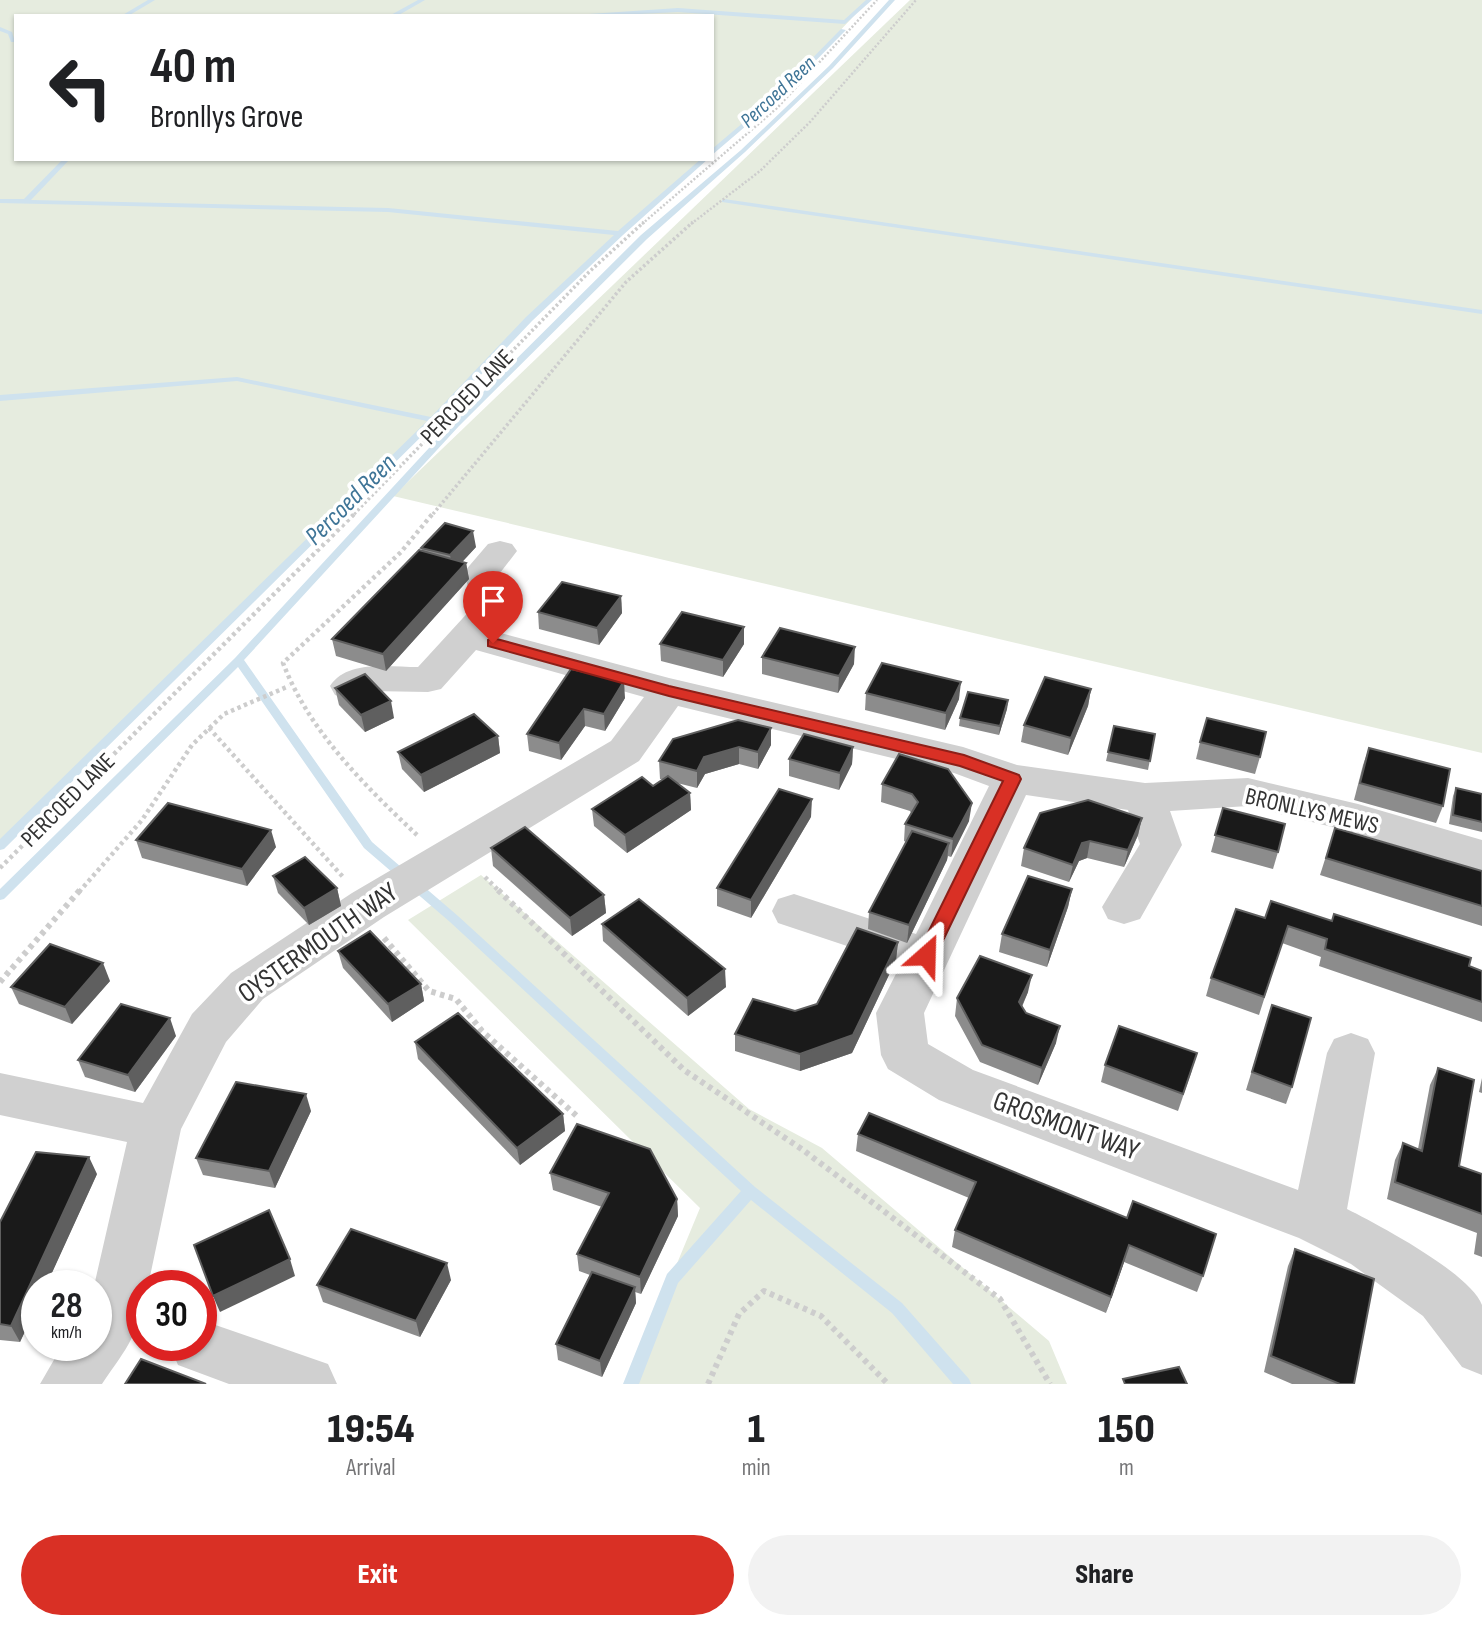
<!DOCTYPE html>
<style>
body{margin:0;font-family:"Sofia Sans Condensed",sans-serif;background:#f2f2f2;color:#202124;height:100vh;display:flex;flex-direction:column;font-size:26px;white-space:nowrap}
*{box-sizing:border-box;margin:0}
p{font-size:23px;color:#757577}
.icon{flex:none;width:38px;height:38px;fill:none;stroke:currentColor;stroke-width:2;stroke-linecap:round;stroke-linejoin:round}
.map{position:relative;height:1384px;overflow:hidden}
.sheet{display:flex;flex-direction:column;background:#fff;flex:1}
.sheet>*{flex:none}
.guide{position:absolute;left:14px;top:14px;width:700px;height:147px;border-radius:0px;box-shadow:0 2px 5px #0004;background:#fff;color:#202124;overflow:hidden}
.speed{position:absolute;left:21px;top:1270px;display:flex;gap:14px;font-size:35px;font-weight:700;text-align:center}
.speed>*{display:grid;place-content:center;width:91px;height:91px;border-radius:50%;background:#fff;box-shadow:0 2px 5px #0004;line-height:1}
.speed small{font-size:18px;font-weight:400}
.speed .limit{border:10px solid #d22;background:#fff;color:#111}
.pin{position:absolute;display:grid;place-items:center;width:60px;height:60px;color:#fff;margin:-72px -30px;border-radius:50% 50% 50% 0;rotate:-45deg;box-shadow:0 0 7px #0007}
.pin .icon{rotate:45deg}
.me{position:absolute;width:77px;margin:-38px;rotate:25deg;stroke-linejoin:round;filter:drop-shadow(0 0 5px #0008)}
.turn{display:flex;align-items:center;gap:24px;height:147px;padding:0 21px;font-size:32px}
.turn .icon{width:91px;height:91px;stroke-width:2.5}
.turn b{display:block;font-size:49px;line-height:60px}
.eta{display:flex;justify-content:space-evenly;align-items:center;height:119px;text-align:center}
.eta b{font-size:42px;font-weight:800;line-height:49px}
.primary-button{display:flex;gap:14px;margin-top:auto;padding:14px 21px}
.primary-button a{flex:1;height:80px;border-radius:42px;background:#d93025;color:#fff;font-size:28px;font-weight:800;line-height:80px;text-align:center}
.primary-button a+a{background:#f2f2f2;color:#202124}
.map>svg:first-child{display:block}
</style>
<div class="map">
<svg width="1482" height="1384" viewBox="0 0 1482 1384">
<rect width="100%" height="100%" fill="#fff"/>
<g fill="#e6ecdf">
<path d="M0 0H869L780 94 712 153V16H16V159H705L620 233 529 319 448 405 0 846Z"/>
<path d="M910 0H1482V753L393 496Z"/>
<path d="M481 875 749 1109 822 1148 1049 1341 1067 1384H627L700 1208 408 920Z"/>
</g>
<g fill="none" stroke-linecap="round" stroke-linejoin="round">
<g fill="#cfe2ee" fill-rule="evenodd">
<path d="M148 0H155L128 16H121Z"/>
<path d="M418 0H425L397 16H389Z"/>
<path d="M866 0H872L845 24 678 12 599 16H559L678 8 844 20Z"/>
<path d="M889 0H895L833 68 745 152 647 239 459 426 244 660 372 842 458 916 755 1187 902 1303 969 1379 971 1384H953L892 1313 751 1200 678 1283 639 1384H623L667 1274 741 1191 450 922 364 848 238 667 4 899 0 900V889L235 658 453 422 641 235 741 150 829 66Z"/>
<path d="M0 27 12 32 15 42H11L8 34 0 31Z"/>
<path d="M841 29 846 30 782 95 712 155V149L778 93Z"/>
<path d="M63 159H70L31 200 388 208 618 231 701 159H708L623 235 532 321 436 422 4 849 0 850V839L427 421 237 381 0 401V395L237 377 431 417 526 317 614 235 388 212 0 203V199H24Z"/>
<path d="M724 199 1482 310V314L722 202V200Z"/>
</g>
<g stroke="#cdcdcd" stroke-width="2.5" stroke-dasharray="2 2" stroke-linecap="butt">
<path d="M642 224 777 108 877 0"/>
<path d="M691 224 760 171 810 122 916 0"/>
</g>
<g stroke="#cdcdcd" stroke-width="3.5" stroke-dasharray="2.5 2.5" stroke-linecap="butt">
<path d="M354 514 589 272 644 222"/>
<path d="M433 514 626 282 693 222"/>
</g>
<g stroke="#cdcdcd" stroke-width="4.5" stroke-dasharray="3.5 3.5" stroke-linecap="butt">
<path d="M209 728 343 877"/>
<path d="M417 835C365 786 309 731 283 663L401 552 434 512"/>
<path d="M0 868 356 512"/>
<path d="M485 877 500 892"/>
<path d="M79 892 142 820 192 745 224 714 289 686"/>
</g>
<g stroke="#cdcdcd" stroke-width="6" stroke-dasharray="4.5 4.5" stroke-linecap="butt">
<path d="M498 890 684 1070 803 1150 1000 1299 1050 1384"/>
<path d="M384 938 429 991 456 999 482 1031 579 1118"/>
<path d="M0 982 80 890"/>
<path d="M708 1384 739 1314 764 1291 821 1316 888 1384"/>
</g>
<g fill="#d0d0d0" fill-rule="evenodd">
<path d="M500 541 512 544 517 551 500 573 510 609 493 631 669 678 963 747 1017 765 1145 783 1248 778 1358 804 1482 840V872L1356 833 1248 806 1170 811 1182 845 1140 919 1124 924 1108 919 1102 907 1140 844 1128 810 1026 795 924 1013 928 1044 973 1070 1298 1190 1327 1053 1334 1039 1351 1033 1368 1039 1375 1053 1347 1209C1377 1224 1470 1273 1482 1305 1482 1315 1482 1361 1482 1375L1462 1367 1423 1316 1351 1264 1299 1238 939 1100 888 1069 881 1055 876 1013 901 964 778 923 772 911 778 899 794 894 916 934 989 786 954 773 678 706 639 761 384 917 263 999 226 1042 181 1129 148 1286H142C142 1333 127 1347 102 1384H40L62 1346H96V1286H94L127 1142 0 1115V1073L143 1103 192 1014 231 973 352 893 611 741 644 697 476 650 441 689 428 692 371 691 349 699 335 695 330 686C347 659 391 667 418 667L473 607 464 572 488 544Z"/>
<path d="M201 1320 328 1364 337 1384H229L178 1365 170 1346H201Z"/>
</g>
</g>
<g fill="#8c8c8c">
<path d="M476 547 462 562 466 563 469 579 386 671 336 656 332 639 422 551 421 548Z"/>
<path d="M621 596 622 613 599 645 539 629 538 612Z"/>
<path d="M744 627V644L723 677 661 661 660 644Z"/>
<path d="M762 657 854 664 838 693 762 674Z"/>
<path d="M571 669 625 698 605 731 585 726 561 760 529 751 527 734Z"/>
<path d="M335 688 394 718 365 732 339 705Z"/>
<path d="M1091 689 1088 706 1068 755 1021 742 1024 725Z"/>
<path d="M866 693 959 699 945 730 865 710Z"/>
<path d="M1008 700 1007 709 999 735 959 726 960 718Z"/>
<path d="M1114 726 1155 734 1148 770 1106 761Z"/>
<path d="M771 728V745L758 769 739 764 705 774 697 788 677 783 690 793 691 810 627 853 594 826 592 809 653 786 663 779H660L659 761Z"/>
<path d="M498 736 500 753 424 792 402 769 398 752Z"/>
<path d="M1200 742 1260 757 1255 774 1196 759Z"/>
<path d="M853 747 852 764 839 790 789 776V759Z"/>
<path d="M1369 748 1443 806 1436 823 1354 800 1363 765Z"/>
<path d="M899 754 969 821 951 857 948 856 947 860 907 943 868 929 869 912 906 842 904 841 905 824 911 813 910 811 881 802 882 784Z"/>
<path d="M1456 788 1482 794V832L1449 824 1453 796Z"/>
<path d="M1223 808 1278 852 1273 869 1211 852Z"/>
<path d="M811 817 751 918 717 906V888Z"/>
<path d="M1142 818 1138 835 1124 867 1087 858 1079 861 1069 882 1021 866 1024 848Z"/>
<path d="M1335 828 1482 871V926L1320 875Z"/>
<path d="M136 840 276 847 247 886 142 858Z"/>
<path d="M491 848 604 895 606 913 572 936 493 866Z"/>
<path d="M273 876 337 888 341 906 309 925 278 893Z"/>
<path d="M1072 889 1068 907 1047 967 999 952 1002 934Z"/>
<path d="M1334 914 1482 971V1022L1319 966 1321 957 1282 943 1259 1015 1206 996 1211 978 1265 918 1332 921Z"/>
<path d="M602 924 726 987 688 1016 603 941Z"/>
<path d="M898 942 896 960 852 1053 800 1071 735 1051V1034L795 1011 817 1004Z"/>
<path d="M338 951 421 984 424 1001 392 1022 343 968Z"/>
<path d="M110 981 72 1024 19 1004 11 987Z"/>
<path d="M1028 992 1022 1007 1026 1013 1056 1043 1038 1085 980 1062 955 1016 957 998Z"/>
<path d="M1272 1005 1292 1087 1286 1104 1246 1090Z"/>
<path d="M176 1036 135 1092 85 1077 78 1060Z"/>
<path d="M415 1042 563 1114 565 1131 520 1165 418 1059Z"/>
<path d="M1105 1065 1192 1070 1178 1111 1101 1082Z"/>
<path d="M1438 1068 1459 1166 1482 1174V1257L1474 1254 1477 1233 1387 1199 1395 1160 1403 1143 1418 1149 1430 1085Z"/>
<path d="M1482 1078V1093L1479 1092Z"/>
<path d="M311 1111 275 1188 203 1175 196 1158Z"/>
<path d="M858 1134 1203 1276 1197 1292 1124 1262 1106 1313 952 1247 955 1230 969 1198 856 1151Z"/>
<path d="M550 1173 677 1199 678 1216 641 1294 635 1292 636 1303 602 1377 558 1360 556 1344 590 1275 579 1271 577 1254 602 1207 553 1190Z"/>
<path d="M97 1174 20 1342 0 1340V1222Z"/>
<path d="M1295 1249 1354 1384H1292L1264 1372 1288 1266Z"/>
<path d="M451 1280 420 1337 323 1302 317 1285Z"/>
</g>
<g fill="#5f5f5f">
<path d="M473 531 476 547 453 572 450 555Z"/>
<path d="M466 563 469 579 386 671 383 654Z"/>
<path d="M621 596 622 613 599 645 597 628Z"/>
<path d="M744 627V644L723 677V660Z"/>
<path d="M855 647 854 664 838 693 839 676Z"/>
<path d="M624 681 625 698 605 731 604 714Z"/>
<path d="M961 682 959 699 945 730 946 713Z"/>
<path d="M1091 689 1088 706 1068 755 1071 738Z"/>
<path d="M1008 700 1007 709 999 735 1000 726Z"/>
<path d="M391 701 394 718 365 732 361 715Z"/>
<path d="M584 709 585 726 561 760 559 743Z"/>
<path d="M771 728V745L758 769V752Z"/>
<path d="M498 736 500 753 424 792 421 775Z"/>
<path d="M739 747V764L705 774 697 788V771L704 757Z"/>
<path d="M853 747 852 764 839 790 840 773Z"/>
<path d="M690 793 691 810 627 853 625 835Z"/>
<path d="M812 799 811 817 751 918V900Z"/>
<path d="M972 803 969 821 951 857 953 839Z"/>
<path d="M1142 818 1138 835 1124 867 1128 850Z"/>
<path d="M271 830 276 847 247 886 242 869Z"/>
<path d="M1090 841 1087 858 1079 861 1069 882 1073 865 1082 843Z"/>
<path d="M949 843 947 860 907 943 909 925Z"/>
<path d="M337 888 341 906 309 925 304 908Z"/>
<path d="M1072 889 1068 907 1047 967 1050 950Z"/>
<path d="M604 895 606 913 572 936 570 918Z"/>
<path d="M898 942 896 960 852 1053 800 1071V1054Z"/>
<path d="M103 963 110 981 72 1024 65 1007Z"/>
<path d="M725 969 726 987 688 1016 687 998Z"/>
<path d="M1032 975 1028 992 1016 1019 1019 1002Z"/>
<path d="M421 984 424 1001 392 1022 388 1004Z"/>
<path d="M170 1018 176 1036 135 1092 128 1075Z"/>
<path d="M1060 1026 1056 1043 1038 1085 1042 1068Z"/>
<path d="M306 1094 311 1111 275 1188 269 1171Z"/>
<path d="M563 1114 565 1131 520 1165 517 1148Z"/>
<path d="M89 1157 97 1174 46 1286H37V1306L20 1342 11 1326Z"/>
<path d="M677 1199 678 1216 641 1294 640 1277Z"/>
<path d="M1129 1245 1124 1262 1106 1313 1111 1297Z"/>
<path d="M290 1259 295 1276 220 1312 213 1296Z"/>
<path d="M447 1263 451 1280 420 1337 416 1321Z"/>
<path d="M635 1287 636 1303 602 1377 600 1361Z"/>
</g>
<g fill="#1a1a1a" stroke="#5f5f5f" stroke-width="2">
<path d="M445 523 473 531 450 555 421 548Z"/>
<path d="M419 550 466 563 383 654 332 639Z"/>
<path d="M562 582 621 596 597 628 538 612Z"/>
<path d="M682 612 744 627 723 660 660 644Z"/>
<path d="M780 628 855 647 839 676 762 657Z"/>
<path d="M882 663 961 682 946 713 866 693Z"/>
<path d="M571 669 624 681 604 714 584 709 559 743 527 734Z"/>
<path d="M365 674 391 701 361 715 335 688Z"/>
<path d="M1045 677 1091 689 1071 738 1024 725Z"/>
<path d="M968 692 1008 700 1000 726 960 718Z"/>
<path d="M474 714 498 736 421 775 398 752Z"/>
<path d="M1207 718 1266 732 1260 757 1200 742Z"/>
<path d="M738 720 771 728 758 752 739 747 704 757 697 771 659 761 673 739Z"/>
<path d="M1114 726 1155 734 1150 761 1108 752Z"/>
<path d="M804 734 853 747 840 773 789 759Z"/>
<path d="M1369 748 1450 769 1443 806 1360 783Z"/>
<path d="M899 754 948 769 972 803 953 839 905 824 918 802 912 794 882 784Z"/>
<path d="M668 776 690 793 625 835 592 809 642 777 653 786Z"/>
<path d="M1456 788 1482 794V822L1453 815Z"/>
<path d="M779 789 812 799 751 900 717 888Z"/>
<path d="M1088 800 1142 818 1128 850 1090 841 1082 843 1073 865 1024 848 1040 813Z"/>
<path d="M168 803 271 830 242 869 136 840Z"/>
<path d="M1223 808 1285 824 1278 852 1215 835Z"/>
<path d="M525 827 604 895 570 918 491 848Z"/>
<path d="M1335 828 1482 871V906L1326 858Z"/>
<path d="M912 831 949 843 909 925 869 912Z"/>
<path d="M305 857 337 888 304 908 273 876Z"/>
<path d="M1028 876 1072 889 1050 950 1002 934Z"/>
<path d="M639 899 725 969 687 998 602 924Z"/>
<path d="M1271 901 1332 921 1334 914 1471 958 1469 966 1482 971V1002L1325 949 1327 939 1288 926 1264 997 1211 978 1236 909 1265 918Z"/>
<path d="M857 928 898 942 853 1035 800 1054 735 1034 753 999 795 1011 817 1004Z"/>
<path d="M370 931 421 984 388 1004 338 951Z"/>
<path d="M50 944 103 963 65 1007 11 987Z"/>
<path d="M980 956 1032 975 1019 1002 1026 1013 1060 1026 1042 1068 982 1045 957 998Z"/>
<path d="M121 1004 170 1018 128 1075 78 1060Z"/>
<path d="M1272 1005 1311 1018 1292 1087 1252 1072Z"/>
<path d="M458 1013 563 1114 517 1148 415 1042Z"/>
<path d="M1119 1026 1197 1053 1183 1094 1105 1065Z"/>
<path d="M1438 1068 1474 1080 1459 1166 1482 1174V1214L1395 1182 1403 1143 1422 1151Z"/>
<path d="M236 1082 306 1094 269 1171 196 1158Z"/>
<path d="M869 1113 1127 1218 1133 1201 1216 1234 1203 1276 1129 1245 1111 1297 955 1230 976 1182 858 1134Z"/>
<path d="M577 1124 650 1149 677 1199 640 1277 577 1254 609 1193 550 1173Z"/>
<path d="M36 1152 89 1157 11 1326 0 1324V1222Z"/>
<path d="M269 1210 290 1259 213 1296 194 1245Z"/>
<path d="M351 1229 447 1263 416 1321 317 1285Z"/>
<path d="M1295 1249 1374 1279 1354 1384H1340L1271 1356Z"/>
<path d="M592 1272 635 1287 600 1361 556 1344Z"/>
<path d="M141 1359 206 1384H125Z"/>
<path d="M1179 1367 1187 1384H1125L1123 1379Z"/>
</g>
<path fill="#d93025" stroke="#8d1f18" stroke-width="2" d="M493 638 669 686 964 755 1019 775 1021 779 936 955 926 962 917 955 1003 781 960 766 669 696 488 646V640Z"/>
<g text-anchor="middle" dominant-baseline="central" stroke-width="7" stroke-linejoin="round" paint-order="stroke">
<g font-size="21" font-style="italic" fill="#3f7597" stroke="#fff">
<text transform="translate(778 92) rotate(-43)">Percoed Reen</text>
</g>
<g font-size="24" fill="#333" stroke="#fff">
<text transform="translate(467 397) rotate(-46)">PERCOED LANE</text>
<text transform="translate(68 800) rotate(-45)">PERCOED LANE</text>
<text transform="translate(1312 811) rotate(13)">BRONLLYS MEWS</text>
</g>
<g font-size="26" font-style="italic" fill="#3f7597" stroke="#fff">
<text transform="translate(351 500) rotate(-45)">Percoed Reen</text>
</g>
<g font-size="28" fill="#333" stroke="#fff">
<text transform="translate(318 943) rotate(-35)">OYSTERMOUTH WAY</text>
<text transform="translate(1066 1126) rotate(20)">GROSMONT WAY</text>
</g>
</g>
</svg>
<div class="speed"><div>28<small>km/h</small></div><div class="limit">30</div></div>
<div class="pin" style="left:493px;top:643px;background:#d93025"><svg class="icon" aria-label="arrive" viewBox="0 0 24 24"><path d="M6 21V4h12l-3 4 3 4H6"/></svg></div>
<svg class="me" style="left:926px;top:955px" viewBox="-20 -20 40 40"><path d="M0-17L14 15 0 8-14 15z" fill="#d93025" stroke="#fff" stroke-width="4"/></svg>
<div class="guide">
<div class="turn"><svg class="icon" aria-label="left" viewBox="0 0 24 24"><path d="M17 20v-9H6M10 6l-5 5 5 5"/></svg><div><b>40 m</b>Bronllys Grove</div></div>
</div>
</div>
<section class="sheet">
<div class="eta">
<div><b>19:54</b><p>Arrival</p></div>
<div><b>1</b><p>min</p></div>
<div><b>150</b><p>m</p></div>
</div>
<div class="primary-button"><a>Exit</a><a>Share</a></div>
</section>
